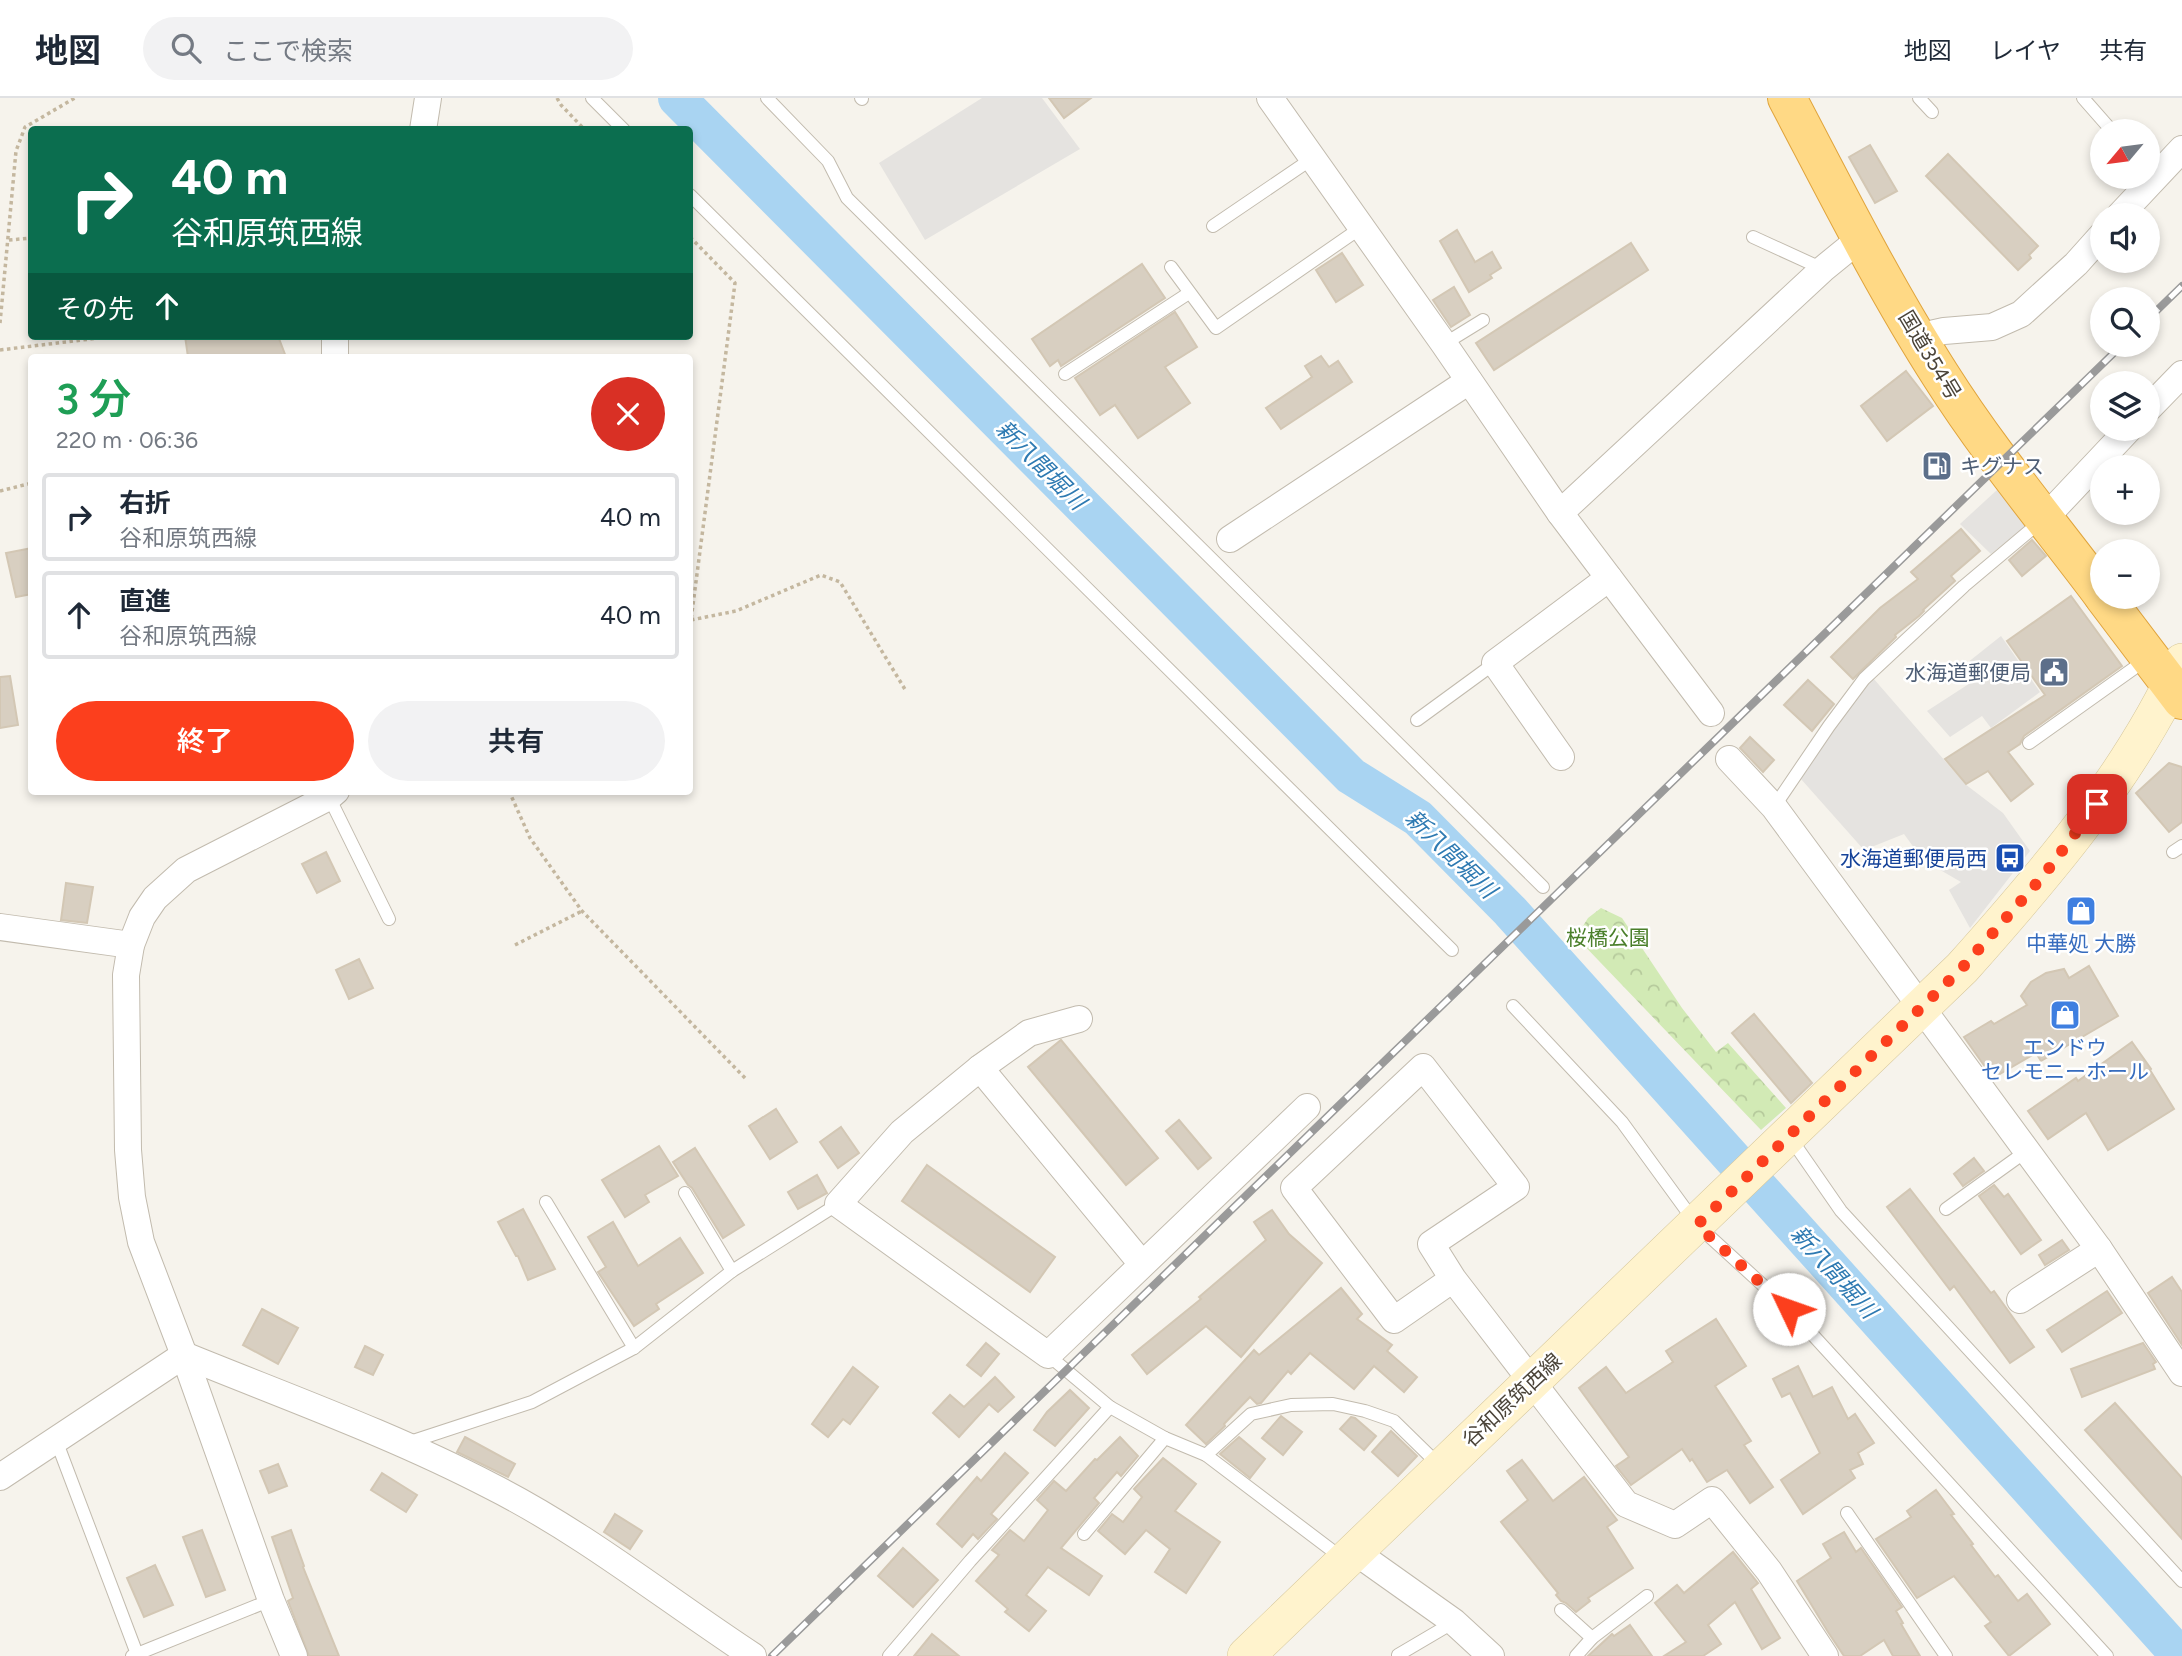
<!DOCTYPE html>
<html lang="ja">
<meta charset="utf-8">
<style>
body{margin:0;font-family:Figtree,"Noto Sans JP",sans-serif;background:#f2f2f3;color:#1f2937;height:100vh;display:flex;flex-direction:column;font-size:26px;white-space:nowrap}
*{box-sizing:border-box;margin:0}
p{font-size:23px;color:#747a83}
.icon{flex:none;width:38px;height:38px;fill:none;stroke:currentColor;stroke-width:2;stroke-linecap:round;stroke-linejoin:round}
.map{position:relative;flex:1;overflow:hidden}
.drawer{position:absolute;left:28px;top:256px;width:665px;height:441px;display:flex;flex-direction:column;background:#fff;border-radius:7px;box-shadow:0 4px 10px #0003}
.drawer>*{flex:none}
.hud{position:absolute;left:28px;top:28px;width:665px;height:214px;border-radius:7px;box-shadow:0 4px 10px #0003;background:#0b6e4f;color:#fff;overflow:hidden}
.needle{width:46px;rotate:241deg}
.fabs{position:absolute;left:2090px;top:21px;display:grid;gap:14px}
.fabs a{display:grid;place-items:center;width:70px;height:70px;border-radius:50%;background:#fff;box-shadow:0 4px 10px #0003;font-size:35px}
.pin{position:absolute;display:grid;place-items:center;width:60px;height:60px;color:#fff;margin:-30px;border-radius:14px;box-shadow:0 4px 10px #0006}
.me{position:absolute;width:77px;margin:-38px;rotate:312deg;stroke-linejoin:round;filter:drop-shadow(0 0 5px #0008)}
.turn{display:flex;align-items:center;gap:24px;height:147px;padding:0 28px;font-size:32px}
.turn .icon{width:91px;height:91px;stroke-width:2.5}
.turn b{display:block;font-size:49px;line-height:60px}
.then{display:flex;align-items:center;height:66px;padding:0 28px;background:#0003;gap:14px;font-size:26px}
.round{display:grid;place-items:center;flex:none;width:74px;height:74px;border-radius:37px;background:#f2f2f3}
.head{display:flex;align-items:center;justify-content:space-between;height:119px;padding:0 28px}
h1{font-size:42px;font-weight:600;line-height:52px;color:#1e9e55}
.button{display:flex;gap:14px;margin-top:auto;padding:14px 28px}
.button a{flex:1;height:80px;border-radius:42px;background:#fc3f1d;color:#fff;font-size:28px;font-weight:600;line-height:80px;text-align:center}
.button a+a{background:#f2f2f3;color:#1f2937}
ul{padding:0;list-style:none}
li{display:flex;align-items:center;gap:21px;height:88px;margin:0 14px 10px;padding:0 14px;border:4px solid #e0e1e3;border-radius:7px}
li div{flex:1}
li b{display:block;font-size:26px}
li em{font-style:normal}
header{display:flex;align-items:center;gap:42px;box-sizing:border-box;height:98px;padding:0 35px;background:#fff;border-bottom:2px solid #e0e1e3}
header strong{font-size:33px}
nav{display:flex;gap:38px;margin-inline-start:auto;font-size:24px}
.search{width:490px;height:63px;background:#f2f2f3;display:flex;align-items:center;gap:18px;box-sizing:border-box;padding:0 24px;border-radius:38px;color:#747a83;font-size:26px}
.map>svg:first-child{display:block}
</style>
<header>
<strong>地図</strong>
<div class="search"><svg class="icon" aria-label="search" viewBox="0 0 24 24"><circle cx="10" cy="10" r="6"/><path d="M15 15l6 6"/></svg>ここで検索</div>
<nav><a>地図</a><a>レイヤ</a><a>共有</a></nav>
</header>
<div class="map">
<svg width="2182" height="1558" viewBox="0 0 2182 1558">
<defs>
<pattern id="forest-crowns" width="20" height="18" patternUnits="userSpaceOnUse" patternTransform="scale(1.75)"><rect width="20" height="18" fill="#d2eab5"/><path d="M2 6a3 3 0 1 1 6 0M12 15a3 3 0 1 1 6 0" fill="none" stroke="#b6ca9c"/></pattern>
</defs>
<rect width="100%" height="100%" fill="#f6f3ec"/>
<path fill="url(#forest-crowns)" d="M1601 810 1622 820 1682 910 1716 954 1728 945 1786 1010 1761 1032 1576 839 1588 820Z"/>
<g fill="#e5e3e0">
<path d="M982 0H1042L1080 51 925 142 879 65Z"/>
<path d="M1997 392 2027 427 1991 456 1960 426Z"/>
<path d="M2001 538 2040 594 1991 630 1982 618 1950 639 1927 613 1978 580 1967 565Z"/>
<path d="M1873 580 1965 686 2003 715 2030 753 1970 830 1949 792 1961 784 1923 762 1904 736 1864 752 1801 681 1843 618Z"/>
</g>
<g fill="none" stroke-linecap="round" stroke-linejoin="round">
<path stroke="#a9d4f2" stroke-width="38" d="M677 0 1351 678 1418 720 1510 813 2180 1558"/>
</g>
<g fill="#d8cfc1" stroke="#d3c7b4" stroke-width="2">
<path d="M1049 0H1091L1064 20Z"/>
<path d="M1870 47 1897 93 1875 105 1849 59Z"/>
<path d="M1948 56 2038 148 2029 157 2031 160 2018 172 1926 78Z"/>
<path d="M1457 132 1475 164 1492 154 1501 170 1490 177 1492 180 1469 194 1440 143Z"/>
<path d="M1631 145 1648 172 1494 272 1476 245Z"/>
<path d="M1342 155 1363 187 1336 204 1316 172Z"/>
<path d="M1142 166 1165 200 1061 268 1058 262 1050 268 1032 241Z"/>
<path d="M1454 189 1470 217 1451 229 1433 202Z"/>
<path d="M1175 214 1197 249 1165 269 1190 305 1138 340 1115 307 1100 317 1075 280Z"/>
<path d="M185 238H278L286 259H188Z"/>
<path d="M1321 258 1329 269 1338 263 1352 284 1281 331 1266 310 1312 279 1305 268Z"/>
<path d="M1906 273 1933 308 1887 343 1861 308Z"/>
<path d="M1961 431 1980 453 1951 478 1955 483 1923 512 1924 513 1919 518 1895 537 1896 539 1853 581 1831 559 1880 510 1918 481 1911 474Z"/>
<path d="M2032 442 2046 458 2022 478 2009 462Z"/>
<path d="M32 450V496L16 499 6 455Z"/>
<path d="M2071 498 2122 568 2024 638 2020 646 2008 654 2033 686 2011 703 1988 673 1966 686 1945 661 2045 597 2007 543Z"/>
<path d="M10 578 18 627 0 630V579Z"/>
<path d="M1808 582 1834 606 1812 633 1784 607Z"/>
<path d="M1750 639 1774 662 1763 674 1740 650Z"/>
<path d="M2169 665 2182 669V724L2169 734 2136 695Z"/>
<path d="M326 754 340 783 317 795 302 766Z"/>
<path d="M66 785 93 789 87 825 61 822Z"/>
<path d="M359 861 373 890 349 901 336 872Z"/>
<path d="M2089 868 2118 918 2041 963 2036 955 1993 980 1964 939 1991 923 1994 926 2027 907 2021 898 2031 884 2046 875 2064 871 2069 880Z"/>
<path d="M1754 916 1812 985 1791 1005 1732 935Z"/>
<path d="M1061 942 1158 1060 1126 1087 1028 969Z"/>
<path d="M2132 944 2151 971 2150 972 2174 1011 2108 1052 2086 1015 2048 1041 2028 1013 2076 980 2078 983Z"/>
<path d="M776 1011 797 1044 770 1061 749 1028Z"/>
<path d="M1179 1022 1211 1060 1198 1071 1166 1033Z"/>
<path d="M841 1029 859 1055 838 1070 820 1044Z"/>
<path d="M659 1048 678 1078 645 1097 649 1104 625 1119 602 1082Z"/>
<path d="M695 1050 744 1127 723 1140 692 1090 688 1087 673 1064Z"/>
<path d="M1974 1060 1984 1073 1963 1088 1954 1076Z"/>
<path d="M927 1067 1055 1159 1030 1194 902 1103Z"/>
<path d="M817 1077 827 1095 798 1111 788 1094Z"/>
<path d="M1994 1087 2004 1099 2008 1096 2041 1142 2021 1156 1979 1098Z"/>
<path d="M1910 1091 1991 1195 1994 1193 2034 1249 2010 1265 1954 1188 1950 1192 1887 1109Z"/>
<path d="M523 1111 555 1171 528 1182 518 1158H516L498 1124Z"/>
<path d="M1272 1112 1289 1136 1322 1165 1241 1259 1206 1228 1147 1276 1132 1257 1201 1201 1199 1199 1266 1142 1254 1124Z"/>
<path d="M613 1124 638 1168 680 1140 703 1175 656 1206 659 1211 634 1228 598 1174 606 1169 588 1139Z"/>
<path d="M2062 1142 2069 1152 2045 1167 2039 1157Z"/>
<path d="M2172 1179 2182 1194V1247L2148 1195Z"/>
<path d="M1341 1190 1362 1216 1357 1221 1392 1247 1387 1253 1417 1279 1404 1294 1374 1268 1354 1291 1310 1255 1291 1276 1288 1273 1261 1305 1257 1306 1250 1299 1224 1326 1225 1328 1206 1346 1186 1327 1254 1252 1259 1257Z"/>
<path d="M2107 1193 2122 1215 2062 1254 2047 1232Z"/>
<path d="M262 1211 298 1230 278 1266 243 1247Z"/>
<path d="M1716 1221 1746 1268 1715 1288 1751 1343 1744 1347 1773 1389 1750 1405 1727 1372 1707 1384 1692 1361 1690 1363 1682 1351 1631 1387 1616 1368 1629 1359 1579 1290 1606 1269 1626 1295 1673 1264 1666 1253Z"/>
<path d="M986 1245 999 1256 981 1278 967 1267Z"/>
<path d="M2143 1245 2156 1264 2153 1266 2155 1271 2082 1299 2071 1271Z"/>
<path d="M365 1248 383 1257 373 1277 355 1269Z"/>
<path d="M1798 1268 1813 1299 1832 1289 1848 1321 1855 1316 1874 1345 1858 1355 1863 1366 1850 1372 1855 1380 1803 1416 1781 1382 1820 1355 1790 1295 1782 1299 1773 1281Z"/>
<path d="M853 1269 878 1289 850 1326 843 1321 828 1339 812 1326Z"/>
<path d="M995 1279 1014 1299 998 1314 989 1306 959 1339 933 1315 950 1297 964 1309Z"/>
<path d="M1070 1292 1089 1310 1055 1348 1034 1332 1047 1314Z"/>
<path d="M2115 1305 2182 1380V1441L2085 1332Z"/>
<path d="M1281 1318 1302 1334 1283 1357 1262 1340Z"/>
<path d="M1351 1319 1355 1320 1376 1338 1364 1352 1340 1331Z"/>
<path d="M1391 1333 1417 1358 1398 1378 1372 1354Z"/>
<path d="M465 1339 515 1366 508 1379 457 1354Z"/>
<path d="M1120 1339 1138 1358 1121 1378 1117 1374 1094 1400 1099 1405 1061 1450 1102 1478 1089 1497 1048 1469 1026 1497 1046 1513 1029 1533 1005 1514 1008 1511 976 1483 999 1457 992 1452 1010 1432 1024 1443 1048 1412 1037 1402 1054 1383 1066 1393 1095 1361 1097 1362Z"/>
<path d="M1239 1339 1265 1361 1250 1380 1220 1356Z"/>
<path d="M1005 1355 1028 1375 991 1416 997 1421 978 1441 973 1436 962 1449 937 1426 977 1379 981 1383Z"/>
<path d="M1163 1360 1196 1386 1175 1413 1220 1444 1186 1495 1155 1474 1170 1451 1146 1432 1125 1456 1098 1433 1112 1416 1123 1424 1142 1399 1134 1391Z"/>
<path d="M1522 1362 1553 1403 1584 1379 1617 1422 1607 1429 1633 1470 1588 1500 1590 1503 1576 1514 1566 1505 1561 1503 1556 1497 1558 1495 1501 1424 1528 1402 1507 1373Z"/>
<path d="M278 1366 287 1388 269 1395 260 1373Z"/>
<path d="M382 1375 417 1397 406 1414 371 1392Z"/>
<path d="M1936 1392 1954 1416 1951 1417 1973 1446 1971 1447 1995 1479 1998 1477 2018 1503 2027 1496 2050 1526 2009 1558 1985 1528 1991 1524 1954 1478 1917 1500 1876 1441 1911 1419 1907 1413Z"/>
<path d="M615 1416 642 1433 630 1451 604 1434Z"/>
<path d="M202 1432 225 1492 206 1499 183 1439Z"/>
<path d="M291 1432 304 1468 303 1469 339 1558H309L288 1503 293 1500 272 1439Z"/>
<path d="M1844 1434 1856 1454 1861 1450 1902 1509 1896 1513 1903 1525 1901 1526 1920 1558H1893L1884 1542 1860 1558H1844L1828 1534 1797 1483 1831 1460 1823 1446Z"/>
<path d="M903 1450 938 1482 913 1509 878 1478Z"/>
<path d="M1733 1454 1758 1485 1751 1491 1780 1540 1762 1551 1735 1504 1708 1527 1721 1546 1703 1558H1664L1686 1544 1655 1505 1677 1487 1684 1495Z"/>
<path d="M155 1467 173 1507 144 1519 127 1480Z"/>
<path d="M1630 1527 1652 1558H1588L1612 1536 1614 1538Z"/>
<path d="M932 1536 959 1558H914Z"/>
</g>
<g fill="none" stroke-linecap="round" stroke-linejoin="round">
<g stroke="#c2bbae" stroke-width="14">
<g id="service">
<path d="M592 0 624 32"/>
<path d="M767 0 828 63 847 100 1543 789"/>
<path d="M861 0 862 1"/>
<path d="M1919 0 1932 14"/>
<path d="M2083 0 2112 33"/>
<path d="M690 97 1452 852"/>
<path d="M1213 128 1313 60"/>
<path d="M1753 139 1823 171"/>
<path d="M1171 169 1216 230 1362 129"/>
<path d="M1444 246 1483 222"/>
<path d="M1065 276 1189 195"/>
<path d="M1417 622 1495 565"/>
<path d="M2029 645 2147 561"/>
<path d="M329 699 389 821"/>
<path d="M1774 709 1829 628 1864 581 1964 488 2040 424"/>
<path d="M2173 754 2182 748"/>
<path d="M1513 908 1622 1024 1697 1127 1789 1211 2107 1558"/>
<path d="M1789 1038 1841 1113 2182 1483"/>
<path d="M685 1095 732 1173"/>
<path d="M546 1104 634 1250"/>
<path d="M1946 1111 2028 1052"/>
<path d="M1048 1257 1110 1309 1165 1340 1206 1357 1342 1460"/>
<path d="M56 1342 137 1556"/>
<path d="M407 1345 532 1304 634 1250 732 1173 838 1106"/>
<path d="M1206 1357 1251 1316 1291 1307 1333 1306 1365 1313 1394 1323 1440 1368"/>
<path d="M1847 1415 1946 1558"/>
<path d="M1084 1436 1165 1340"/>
<path d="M1561 1512 1592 1540"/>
<path d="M1398 1557 1454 1524"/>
<path d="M132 1558 271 1502"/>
<path d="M889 1558 970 1463 1110 1309"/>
<path d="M1576 1558 1592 1540 1647 1498"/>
</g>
</g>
<g stroke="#c2bbae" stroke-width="28">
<g id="minor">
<path d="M1270 0 1444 246 1560 415 1711 615"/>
<path d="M423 32 428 0"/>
<path d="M2120 117 2182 51"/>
<path d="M1917 239 1944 233 1992 229 2021 216 2076 166 2102 137"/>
<path d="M335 259V238"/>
<path d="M2147 312 2182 276"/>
<path d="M1560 415 1823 171 1861 140"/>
<path d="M2045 420 2129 331"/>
<path d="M1230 441 1469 283"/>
<path d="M1561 659 1495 565 1609 480"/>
<path d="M1729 661 1774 709 2099 1151 2182 1275"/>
<path d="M0 829 131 847"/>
<path d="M1079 921 1029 935 980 970 902 1034 838 1106 1048 1257 1307 1009"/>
<path d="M980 970 1142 1166"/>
<path d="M1453 1181 1394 1222 1294 1090 1423 969 1516 1089 1431 1146 1453 1181 1626 1406 1675 1427 1712 1402 1769 1473 1825 1558"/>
<path d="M2020 1202 2099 1151"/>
<path d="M184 1257C287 1299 393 1337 491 1388 584 1435 666 1501 753 1558"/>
<path d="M0 1379 184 1257"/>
<path d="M1354 1453 1454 1524 1491 1558"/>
<path d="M294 1558 271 1502 184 1257 141 1144 132 1099 128 1052 126 877 131 847 142 819 155 800 186 772 329 699 336 693"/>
</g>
</g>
<g stroke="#d6c79b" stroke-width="38">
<path id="secondary" d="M1246 1558 1962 870C2045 777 2130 678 2182 564"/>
</g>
<g stroke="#e0a43c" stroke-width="40">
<g id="trunk">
<path d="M1787 0C1836 93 1884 189 1941 278 1989 354 2048 424 2102 496"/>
<path d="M2104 499 2182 602"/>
</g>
</g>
<g stroke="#c4b79f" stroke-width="3.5" stroke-dasharray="3.5 3.5" stroke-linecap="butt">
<path d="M557 0 561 7 585 32"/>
<path d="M690 139 735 185 691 522"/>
<path d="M9 142 32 140"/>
<path d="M0 225 16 53 25 29 75 0"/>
<path d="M0 252 115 238"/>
<path d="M0 393 32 385"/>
<path d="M691 522 736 513 821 477 840 484 906 593"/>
<path d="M509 693 530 740 582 813 746 981"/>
<path d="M515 847 582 813"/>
</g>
<use href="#service" stroke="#fff" stroke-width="12"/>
<use href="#minor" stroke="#fff" stroke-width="26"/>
<use href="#secondary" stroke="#fff3cd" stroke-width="37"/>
<use href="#trunk" stroke="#ffd985" stroke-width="38"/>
<g stroke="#9a9a9a" stroke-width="8">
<g id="rail">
<path d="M2147 222 2182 188"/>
<path d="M772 1558 2122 247"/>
</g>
</g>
<use href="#rail" stroke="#fff" stroke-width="5" stroke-dasharray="16" stroke-linecap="butt"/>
</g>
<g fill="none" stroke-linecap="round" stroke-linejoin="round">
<path stroke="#fc3f1d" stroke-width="12" stroke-dasharray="0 21.6" d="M1789 1211 1697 1127 1962 870 2044 777 2097 706"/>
</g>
<defs>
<g id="fuel-square" transform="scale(1.575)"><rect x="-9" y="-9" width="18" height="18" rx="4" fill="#5c6f8a" stroke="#fff"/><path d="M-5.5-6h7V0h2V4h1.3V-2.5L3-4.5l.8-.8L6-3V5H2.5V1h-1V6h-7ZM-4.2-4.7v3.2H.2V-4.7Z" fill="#fff"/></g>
<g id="civic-square" transform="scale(1.575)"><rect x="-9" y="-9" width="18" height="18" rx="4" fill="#5c6f8a" stroke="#fff"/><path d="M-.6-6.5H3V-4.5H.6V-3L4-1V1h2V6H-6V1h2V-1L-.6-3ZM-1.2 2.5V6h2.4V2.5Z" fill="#fff"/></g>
<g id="bus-square" transform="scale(1.575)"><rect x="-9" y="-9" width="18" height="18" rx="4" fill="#1a4fb4" stroke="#fff"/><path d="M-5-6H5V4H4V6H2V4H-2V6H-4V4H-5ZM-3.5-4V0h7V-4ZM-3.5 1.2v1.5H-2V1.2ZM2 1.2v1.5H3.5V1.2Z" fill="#fff"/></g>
<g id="shop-square" transform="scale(1.575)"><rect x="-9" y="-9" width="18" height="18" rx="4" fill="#3f7fe0" stroke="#fff"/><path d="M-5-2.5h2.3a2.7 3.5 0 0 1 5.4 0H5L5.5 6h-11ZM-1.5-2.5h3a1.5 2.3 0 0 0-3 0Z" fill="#fff"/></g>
</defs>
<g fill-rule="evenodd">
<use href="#fuel-square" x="1937" y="368"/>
<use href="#civic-square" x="2054" y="574"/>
<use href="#bus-square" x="2010" y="760"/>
<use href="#shop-square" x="2081" y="813"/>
<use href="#shop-square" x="2065" y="917"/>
</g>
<g text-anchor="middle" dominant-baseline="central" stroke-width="5" stroke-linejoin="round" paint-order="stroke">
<g font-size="21" fill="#4b4439" stroke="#fff">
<text transform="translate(1930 257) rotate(59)">国道354号</text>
<text transform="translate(1512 1302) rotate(-43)">谷和原筑西線</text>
</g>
<g font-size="21" fill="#4e5e75" stroke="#fff" text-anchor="start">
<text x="1960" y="368">キグナス</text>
<text x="2031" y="574" text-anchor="end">水海道郵便局</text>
</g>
<g font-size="21" fill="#164399" stroke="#fff" text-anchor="end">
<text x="1987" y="760">水海道郵便局西</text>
</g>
<g font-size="21" fill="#4a7f2a" stroke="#fff">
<text x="1608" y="839">桜橋公園</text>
</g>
<g font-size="21" fill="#366cbe" stroke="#fff">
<text x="2081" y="845">中華処 大勝</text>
<text x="2065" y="949">エンドウ<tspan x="2065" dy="24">セレモニーホール</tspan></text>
</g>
<g font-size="23" font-style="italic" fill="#2e7ab2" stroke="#fff">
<text transform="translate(1041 367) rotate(45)">新八間堀川</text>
<text transform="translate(1451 756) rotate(44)">新八間堀川</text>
<text transform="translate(1834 1174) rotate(48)">新八間堀川</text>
</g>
</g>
</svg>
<div class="fabs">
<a><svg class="needle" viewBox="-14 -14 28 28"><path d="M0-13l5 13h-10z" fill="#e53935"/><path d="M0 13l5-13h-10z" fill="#747a83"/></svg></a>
<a><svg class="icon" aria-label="sound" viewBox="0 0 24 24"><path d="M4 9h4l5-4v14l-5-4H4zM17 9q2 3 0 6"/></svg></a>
<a><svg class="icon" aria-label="search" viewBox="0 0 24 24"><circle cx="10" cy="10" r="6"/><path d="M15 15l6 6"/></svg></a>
<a><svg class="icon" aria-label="layers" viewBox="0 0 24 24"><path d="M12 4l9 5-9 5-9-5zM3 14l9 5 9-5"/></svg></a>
<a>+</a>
<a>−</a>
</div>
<div class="pin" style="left:2097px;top:706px;background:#d93025"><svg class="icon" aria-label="arrive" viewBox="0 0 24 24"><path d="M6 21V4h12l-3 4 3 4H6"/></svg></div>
<svg class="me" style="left:1789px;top:1211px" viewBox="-20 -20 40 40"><circle r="19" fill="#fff"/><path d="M0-13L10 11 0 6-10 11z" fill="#fc3f1d"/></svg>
<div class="hud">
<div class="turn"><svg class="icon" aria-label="right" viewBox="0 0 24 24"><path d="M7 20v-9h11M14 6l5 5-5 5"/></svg><div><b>40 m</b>谷和原筑西線</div></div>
<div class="then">その先<svg class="icon" aria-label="ahead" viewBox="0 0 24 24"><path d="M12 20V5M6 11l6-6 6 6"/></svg></div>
</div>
<section class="drawer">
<div class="head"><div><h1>3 分</h1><p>220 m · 06:36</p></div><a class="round" style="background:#d93025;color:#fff"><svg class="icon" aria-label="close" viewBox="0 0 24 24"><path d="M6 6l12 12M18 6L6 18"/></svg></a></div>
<ul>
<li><svg class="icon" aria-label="right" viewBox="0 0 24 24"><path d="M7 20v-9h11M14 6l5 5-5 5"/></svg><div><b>右折</b><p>谷和原筑西線</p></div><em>40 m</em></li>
<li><svg class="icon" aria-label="ahead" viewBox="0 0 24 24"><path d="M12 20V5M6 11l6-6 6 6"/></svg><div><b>直進</b><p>谷和原筑西線</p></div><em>40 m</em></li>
</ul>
<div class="button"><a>終了</a><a>共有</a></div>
</section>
</div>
